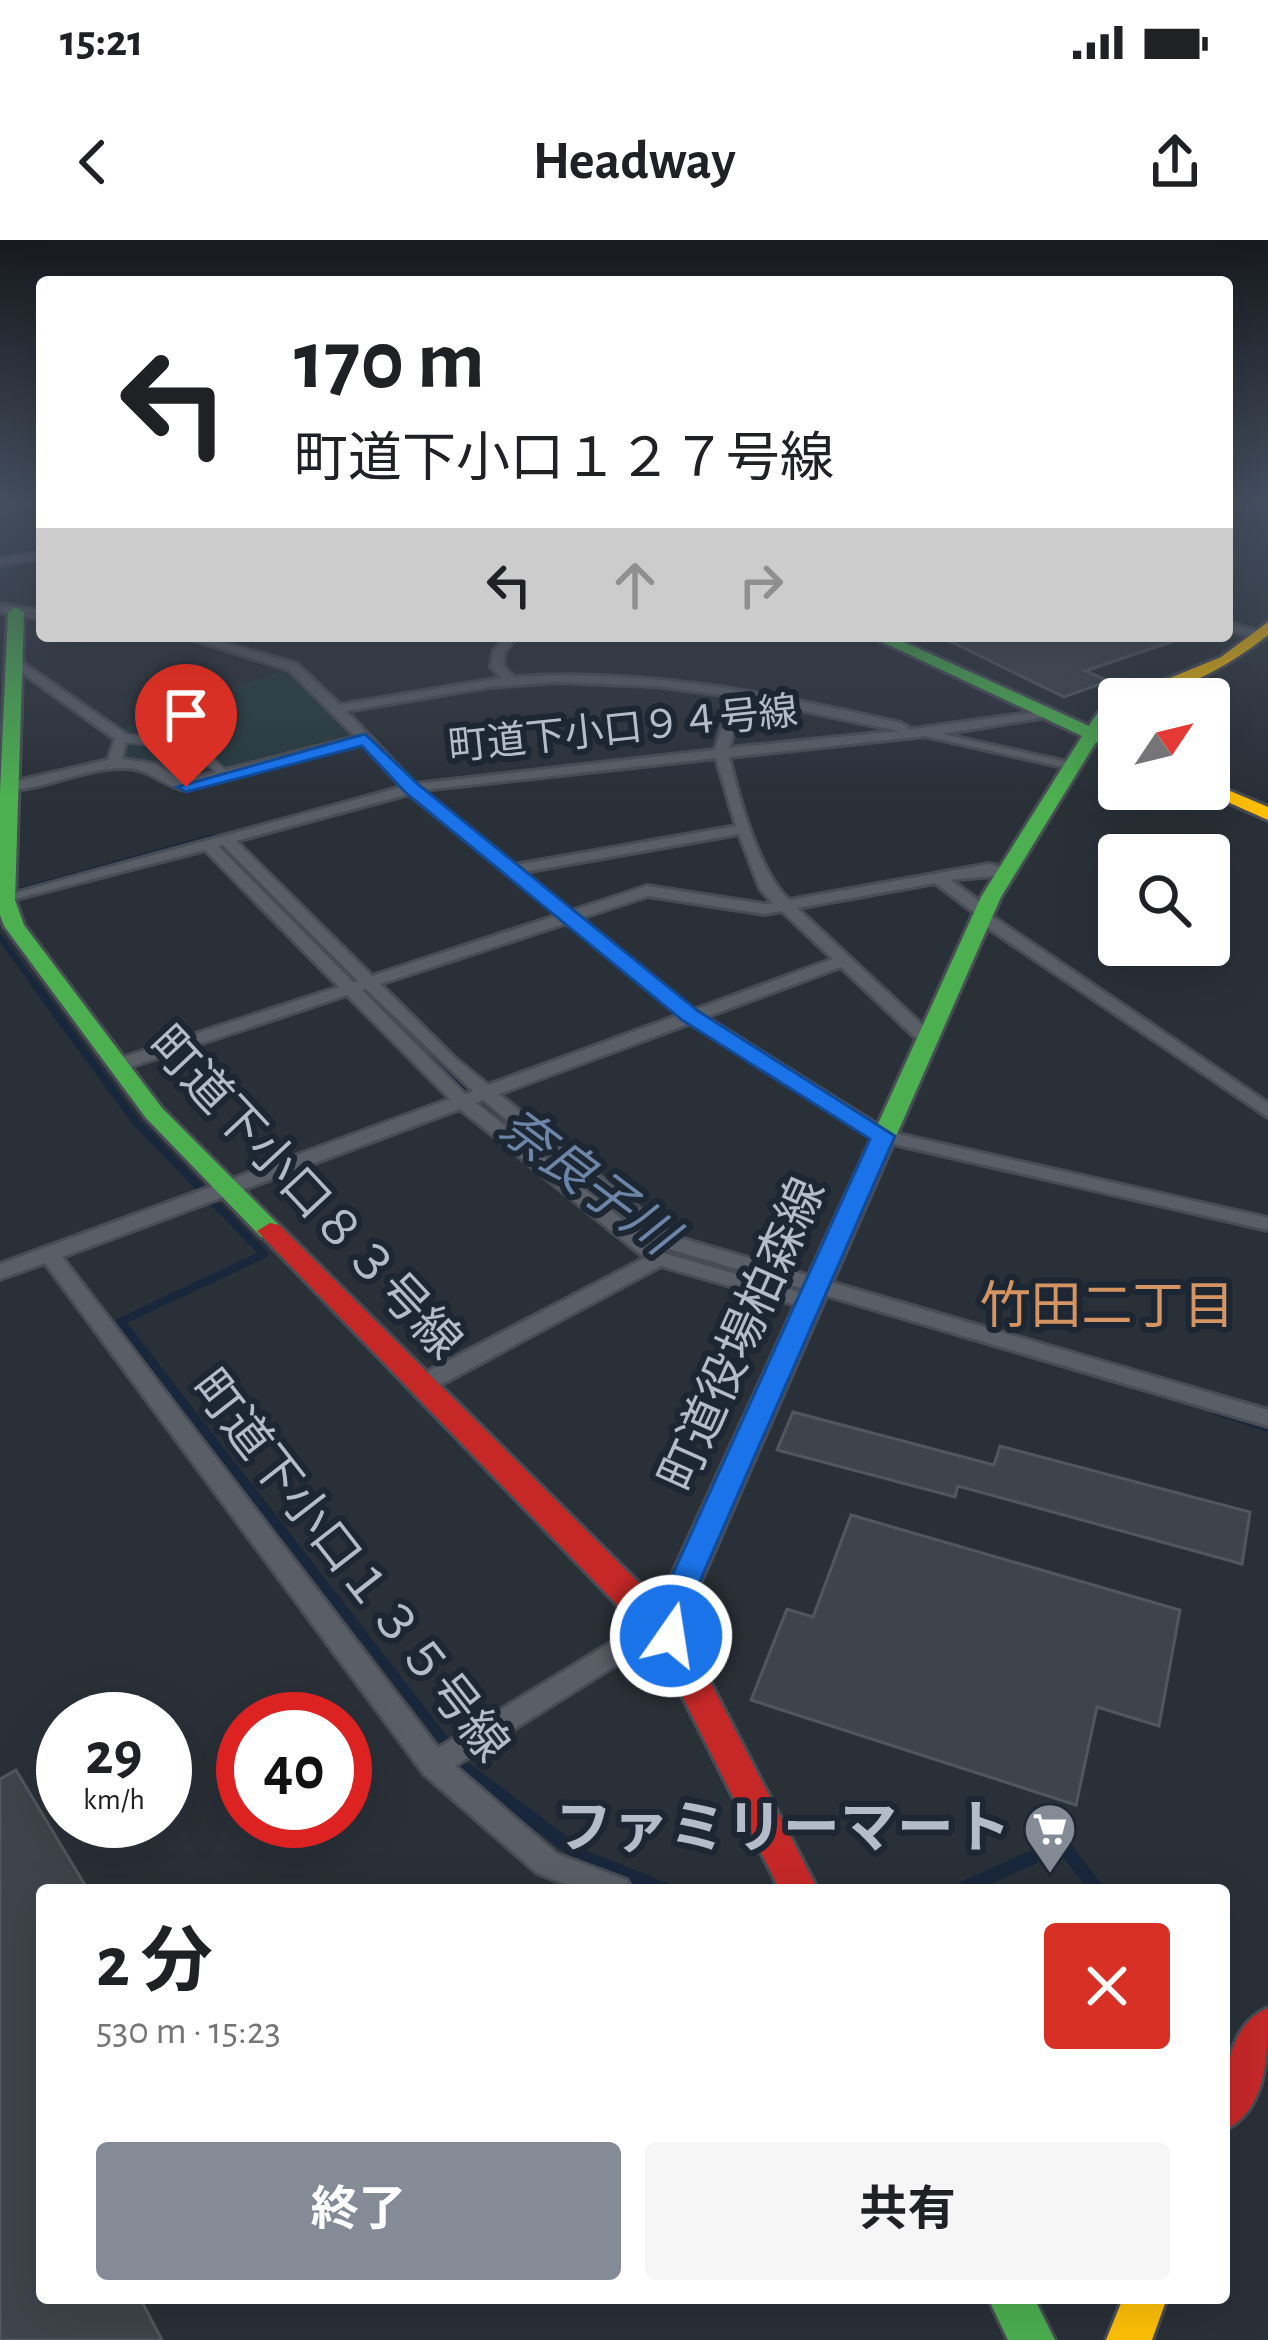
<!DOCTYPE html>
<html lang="ja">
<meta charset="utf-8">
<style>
body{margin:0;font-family:"Alegreya Sans","Noto Sans JP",sans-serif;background:#f6f6f6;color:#202124;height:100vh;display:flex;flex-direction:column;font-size:45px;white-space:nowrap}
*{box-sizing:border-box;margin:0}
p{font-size:39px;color:#757577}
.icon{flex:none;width:66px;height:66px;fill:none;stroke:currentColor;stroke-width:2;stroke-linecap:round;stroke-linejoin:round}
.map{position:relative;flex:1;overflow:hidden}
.drawer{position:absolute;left:36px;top:1644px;width:1194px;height:420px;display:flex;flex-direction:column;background:#fff;border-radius:12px;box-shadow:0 12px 48px #0002}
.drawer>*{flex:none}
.hud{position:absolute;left:36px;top:36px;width:1197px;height:366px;border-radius:12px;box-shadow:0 12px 48px #0002;background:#fff;color:#202124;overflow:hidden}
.needle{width:78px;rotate:55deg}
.fabs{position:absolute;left:1098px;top:438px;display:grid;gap:24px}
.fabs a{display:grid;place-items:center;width:132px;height:132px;border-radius:12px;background:#fff;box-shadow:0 12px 48px #0002;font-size:60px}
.speed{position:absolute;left:36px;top:1452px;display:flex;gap:24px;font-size:60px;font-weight:700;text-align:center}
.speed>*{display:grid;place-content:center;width:156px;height:156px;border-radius:50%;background:#fff;box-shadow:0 12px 48px #0002;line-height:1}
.speed small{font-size:30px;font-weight:400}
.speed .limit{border:18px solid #d22;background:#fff;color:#111}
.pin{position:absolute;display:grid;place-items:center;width:102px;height:102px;color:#fff;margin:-123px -51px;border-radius:50% 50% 50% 0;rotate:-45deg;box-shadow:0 0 12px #0007}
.pin .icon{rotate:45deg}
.me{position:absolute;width:132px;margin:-66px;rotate:13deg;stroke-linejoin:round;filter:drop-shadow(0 0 9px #0008)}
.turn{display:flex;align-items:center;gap:42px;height:252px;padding:0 60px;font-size:54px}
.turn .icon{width:156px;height:156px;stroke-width:2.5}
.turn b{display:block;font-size:84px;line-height:102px}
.lanes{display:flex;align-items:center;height:114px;padding:0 60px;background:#0003;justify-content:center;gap:60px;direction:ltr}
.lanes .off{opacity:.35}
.round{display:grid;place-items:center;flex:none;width:126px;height:126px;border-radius:12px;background:#f6f6f6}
.overview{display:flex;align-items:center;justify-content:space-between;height:204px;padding:0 60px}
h1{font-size:72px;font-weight:700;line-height:90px}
.primary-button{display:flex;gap:24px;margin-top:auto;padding:24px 60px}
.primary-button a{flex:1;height:138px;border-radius:12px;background:#848b96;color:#fff;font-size:48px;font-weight:700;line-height:138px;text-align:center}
.primary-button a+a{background:#f6f6f6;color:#202124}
.status{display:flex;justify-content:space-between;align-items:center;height:84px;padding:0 60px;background:#fff;direction:ltr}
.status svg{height:33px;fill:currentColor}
header{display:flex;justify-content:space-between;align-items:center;height:156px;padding:0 60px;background:#fff;font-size:54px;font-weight:700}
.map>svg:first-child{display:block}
</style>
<div class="status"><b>15:21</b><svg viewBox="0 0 49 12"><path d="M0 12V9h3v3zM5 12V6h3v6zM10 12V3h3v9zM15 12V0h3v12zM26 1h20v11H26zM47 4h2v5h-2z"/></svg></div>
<header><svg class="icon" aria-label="back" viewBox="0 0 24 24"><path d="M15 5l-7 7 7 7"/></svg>Headway<svg class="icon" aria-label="share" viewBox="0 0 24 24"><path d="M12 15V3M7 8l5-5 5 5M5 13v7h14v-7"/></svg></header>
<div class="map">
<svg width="1268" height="2100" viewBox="0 0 1268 2100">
<rect width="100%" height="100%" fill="#2a3038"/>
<path fill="#273a3e" d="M286 429 353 498 349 501 177 543 157 524 121 516 126 503 116 490Z"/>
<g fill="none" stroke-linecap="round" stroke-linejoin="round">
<g stroke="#19273c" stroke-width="6">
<path d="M0 656 213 597 360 745"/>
<path d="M0 697 35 745"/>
</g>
<g stroke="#19273c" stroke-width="8">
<path d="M33 742 136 882 264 1014 120 1082 127 1091"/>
<path d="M357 742 463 849 641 991"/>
<path d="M654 1001 668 1012 808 1051"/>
</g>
<g stroke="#19273c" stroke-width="10">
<path d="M125 1088 470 1534"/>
<path d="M1216 1170 1268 1187"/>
</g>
<g stroke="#19273c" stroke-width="14">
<path d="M468 1531 583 1617 666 1650"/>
<path d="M960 1650 1062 1604 1097 1650"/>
</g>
</g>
<g fill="#3f444c" stroke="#52575f" stroke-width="3">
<path d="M939 396H1176L1177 400 1085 431 1109 441 1064 457Z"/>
<path d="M793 1172 994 1225 1000 1206 1250 1272 1242 1324 958 1246 955 1257 777 1210Z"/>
<path d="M851 1275 1180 1370 1159 1486 1097 1467 1076 1565 751 1460 787 1369 813 1377Z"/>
<path d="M16 1530 88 1650H42V2058H140L162 2100H0V1539Z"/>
</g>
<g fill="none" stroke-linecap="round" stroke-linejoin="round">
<g stroke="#484c55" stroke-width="12">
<path id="lane" d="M122 498 192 505 226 536"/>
</g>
<g stroke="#484c55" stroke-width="6">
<g id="street">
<path d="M42 262V265L0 270V264Z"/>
<path d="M1227 263 1268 265V271L1227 269Z"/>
<path d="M42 312V318L0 325V319Z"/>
<path d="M0 364 42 371V379L0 372Z"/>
<path d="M1227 382 1265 393 1267 396 1261 400 1227 390Z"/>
<path d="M182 396H201L297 424 340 465 501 438 491 427 493 412 505 396H517L505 412 503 426 514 437C646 428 773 454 901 483L908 487 906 490 1051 470V476L1046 477 942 494 1076 524V530L925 496 729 517C739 558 758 631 789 660L989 624 1009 629V635C990 637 971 637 951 640L990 669V675L1268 863V877L976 680V674L935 643 797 668 933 795V803H921L841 727 706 777 889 892 1268 978V990L876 900 691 783 499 854 673 996 1268 1170V1186L659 1006 483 860 476 863 666 1014 817 1057 821 1062 810 1069 661 1026 429 1151H413L410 1145 413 1139 645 1018 460 869 62 1017 438 1508 625 1394 671 1374 680 1377 684 1384 680 1391 643 1408 455 1526 557 1614 627 1640 632 1650H581L537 1633 424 1534 45 1023 0 1039V1024L450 859 347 755 124 829H112L109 825 112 821 339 747 205 610 0 663V657L402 547 362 504 186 550C162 546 151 528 125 528 83 527 44 551 4 550V544L108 520 115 499 10 424 8 421 14 417 127 495 122 519 156 524 182 541 356 497 289 430ZM557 442 656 446 731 456 715 510 415 544 346 471 488 447ZM743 458 899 491 729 508ZM716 518 736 586 515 625 422 550ZM409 554 558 675 372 736 236 601ZM739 594 760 649 773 663 764 664 647 646 571 671 524 632ZM223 605 358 741 353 742 218 606ZM648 656 764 674 782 671 833 719 694 770 581 678ZM567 683 679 775 488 845 456 819 380 744ZM366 749 473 851 465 854 362 750Z"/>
</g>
</g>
<g stroke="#484c55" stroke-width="6">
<g id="fast">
<path d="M16 367 24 372 15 660 24 685 162 868 279 985 283 991 279 997H261L146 878 4 686 0 675V552L8 372Z"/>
<path d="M870 396H891L1089 486C1096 474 1108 458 1123 459H1119V472L1102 492 1119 499V511L1096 502 1001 657 887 917 875 925 863 917 981 657 1082 496Z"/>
<path d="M988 2058H1034L1055 2100H1008Z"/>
</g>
</g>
<g stroke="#484c55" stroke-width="6">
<g id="slow">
<path d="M1268 382V395C1228 427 1171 459 1119 459L1221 417Z"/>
<path d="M1209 542 1268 567V580L1203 551 1209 549Z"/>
<path d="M1123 2058H1167L1152 2100H1106Z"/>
</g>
</g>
<g stroke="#484c55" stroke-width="6">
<g id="jam">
<path d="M875 909 887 917 688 1371 693 1409 818 1650H780L659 1410 658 1393 631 1379 257 991 270 983 279 985 659 1363 863 917Z"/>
<path d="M1268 1768C1268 1809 1268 1871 1224 1890 1224 1849 1223 1787 1268 1768Z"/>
</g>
</g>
<use href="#lane" stroke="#5a5e66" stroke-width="8"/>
<use href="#street" fill="#5a5e66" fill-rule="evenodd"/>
<use href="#fast" fill="#4caf50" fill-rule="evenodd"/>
<use href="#slow" fill="#ffc107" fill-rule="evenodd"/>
<use href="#jam" fill="#c62828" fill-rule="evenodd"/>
</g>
<linearGradient id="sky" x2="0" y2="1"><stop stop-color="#171a1f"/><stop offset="0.47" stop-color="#444e5e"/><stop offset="1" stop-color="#444e5e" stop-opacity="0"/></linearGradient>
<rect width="1268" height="556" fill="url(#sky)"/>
<path fill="#1a73e8" stroke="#114b97" stroke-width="3" d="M365 494 419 545 698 771 895 896 703 1334 689 1371 683 1406 671 1410 660 1406 655 1396 656 1371 870 899 682 780 406 553 362 506 186 552 177 547Z"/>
<defs>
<g id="supermarket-pin" transform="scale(2.7)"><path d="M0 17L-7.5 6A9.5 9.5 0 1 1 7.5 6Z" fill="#848b96" stroke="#1d2633"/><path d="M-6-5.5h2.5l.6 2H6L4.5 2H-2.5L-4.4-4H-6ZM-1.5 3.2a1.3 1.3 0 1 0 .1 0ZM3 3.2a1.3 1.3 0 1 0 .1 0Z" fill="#fff"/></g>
</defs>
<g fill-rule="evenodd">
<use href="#supermarket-pin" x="1050" y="1589"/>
</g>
<g text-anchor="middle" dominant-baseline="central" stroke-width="12" stroke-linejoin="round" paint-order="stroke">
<g font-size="39" fill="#b4bcc9" stroke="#1d2633">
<text transform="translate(623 490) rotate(-6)">町道下小口９４号線</text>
</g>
<g font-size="48" fill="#b4bcc9" stroke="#1d2633">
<text transform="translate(304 954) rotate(47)">町道下小口８３号線</text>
<text transform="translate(744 1095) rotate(-66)">町道役場柏森線</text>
<text transform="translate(349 1327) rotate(52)">町道下小口１３５号線</text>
</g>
<g font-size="51" font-style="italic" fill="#6d86a8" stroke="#1d2633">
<text transform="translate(587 942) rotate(37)">奈良子川</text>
</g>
<g font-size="51" fill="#d59563" stroke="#1d2633">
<text x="1107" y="1067">竹田二丁目</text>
</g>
<g font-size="57" font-weight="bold" fill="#b4bcc9" stroke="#1d2633" text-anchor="end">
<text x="1011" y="1589">ファミリーマート</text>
</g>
</g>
</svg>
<div class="fabs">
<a><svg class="needle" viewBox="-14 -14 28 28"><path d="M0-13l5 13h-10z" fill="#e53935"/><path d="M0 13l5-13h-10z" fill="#757577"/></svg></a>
<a><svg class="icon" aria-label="search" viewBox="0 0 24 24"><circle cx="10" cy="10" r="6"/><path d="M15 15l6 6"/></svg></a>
</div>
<div class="speed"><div>29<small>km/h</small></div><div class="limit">40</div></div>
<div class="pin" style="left:186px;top:547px;background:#d93025"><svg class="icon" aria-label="arrive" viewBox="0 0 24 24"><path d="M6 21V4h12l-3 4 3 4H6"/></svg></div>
<svg class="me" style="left:671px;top:1396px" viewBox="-20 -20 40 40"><circle r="17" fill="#1a73e8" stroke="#fff" stroke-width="3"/><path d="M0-11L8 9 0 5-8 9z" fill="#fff"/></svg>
<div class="hud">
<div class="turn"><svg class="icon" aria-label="left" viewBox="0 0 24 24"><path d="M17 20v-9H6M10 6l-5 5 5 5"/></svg><div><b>170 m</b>町道下小口１２７号線</div></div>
<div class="lanes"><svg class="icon" aria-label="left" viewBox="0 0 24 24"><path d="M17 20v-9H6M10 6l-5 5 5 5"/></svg><svg class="icon off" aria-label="ahead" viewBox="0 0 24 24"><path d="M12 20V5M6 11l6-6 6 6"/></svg><svg class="icon off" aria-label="right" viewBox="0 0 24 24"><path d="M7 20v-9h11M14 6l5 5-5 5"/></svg></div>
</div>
<section class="drawer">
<div class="overview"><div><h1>2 分</h1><p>530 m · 15:23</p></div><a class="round" style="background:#d93025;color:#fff"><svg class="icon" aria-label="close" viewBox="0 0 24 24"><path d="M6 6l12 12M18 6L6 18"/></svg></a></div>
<div class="primary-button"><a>終了</a><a>共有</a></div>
</section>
</div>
